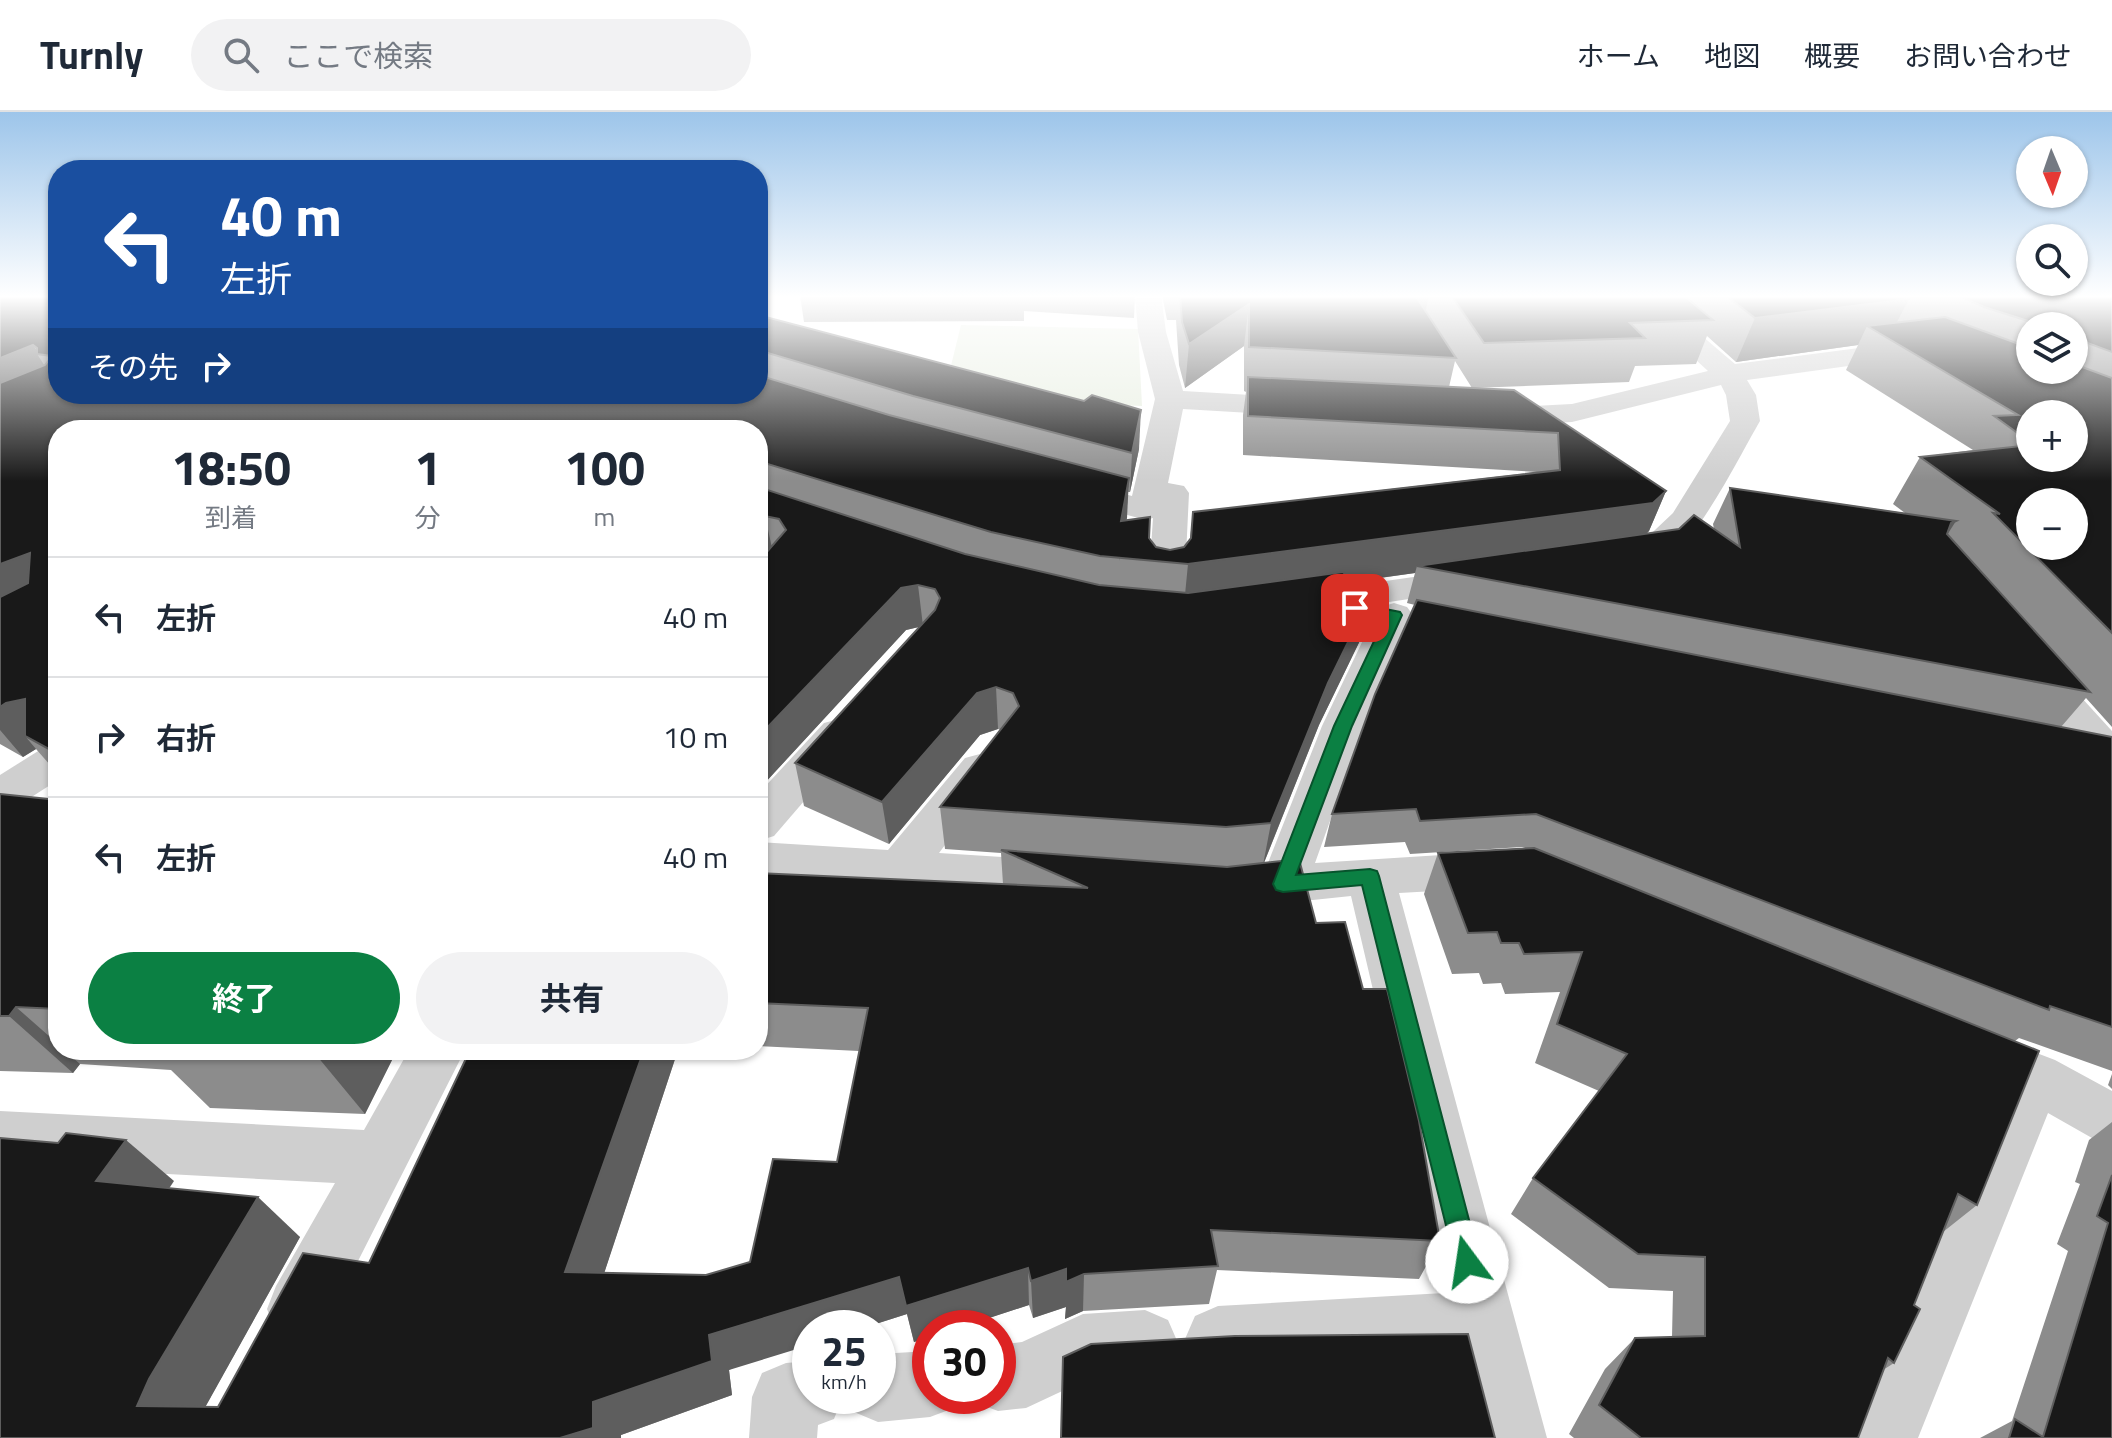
<!DOCTYPE html>
<html lang="ja">
<meta charset="utf-8">
<style>
body{margin:0;font-family:"Titillium Web","Noto Sans JP",sans-serif;background:#f2f2f3;color:#1f2937;height:100vh;display:flex;flex-direction:column;font-size:30px;white-space:nowrap}
*{box-sizing:border-box;margin:0}
p{font-size:26px;color:#747a83}
.icon{flex:none;width:44px;height:44px;fill:none;stroke:currentColor;stroke-width:2;stroke-linecap:round;stroke-linejoin:round}
.map{position:relative;flex:1;overflow:hidden}
.side{position:absolute;left:48px;top:308px;width:720px;height:640px;display:flex;flex-direction:column;background:#fff;border-radius:32px;box-shadow:0 2px 6px #0004}
.side>*{flex:none}
.top-card{position:absolute;left:48px;top:48px;width:720px;height:244px;border-radius:32px;box-shadow:0 2px 6px #0004;background:#1a4fa0;color:#fff;overflow:hidden}
.needle{width:52px;rotate:178deg}
.controls{position:absolute;left:2016px;top:24px;display:grid;gap:16px}
.controls a{display:grid;place-items:center;width:72px;height:72px;border-radius:50%;background:#fff;box-shadow:0 2px 6px #0004;font-size:40px}
.speed{position:absolute;left:792px;top:1198px;display:flex;gap:16px;font-size:40px;font-weight:700;text-align:center}
.speed>*{display:grid;place-content:center;width:104px;height:104px;border-radius:50%;background:#fff;box-shadow:0 2px 6px #0004;line-height:1}
.speed small{font-size:20px;font-weight:400}
.speed .limit{border:12px solid #d22;background:#fff;color:#111}
.pin{position:absolute;display:grid;place-items:center;width:68px;height:68px;color:#fff;margin:-34px;border-radius:16px;box-shadow:0 4px 12px #0006}
.me{position:absolute;width:88px;margin:-44px;rotate:346deg;stroke-linejoin:round;filter:drop-shadow(0 0 6px #0008)}
.turn{display:flex;align-items:center;gap:28px;height:168px;padding:0 40px;font-size:36px}
.turn .icon{width:104px;height:104px;stroke-width:2.5}
.turn b{display:block;font-size:56px;line-height:68px}
.then{display:flex;align-items:center;height:76px;padding:0 40px;background:#0003;gap:16px;font-size:30px}
.eta{display:flex;justify-content:space-evenly;align-items:center;height:136px;text-align:center}
.eta b{font-size:48px;font-weight:700;line-height:56px}
.primary-button{display:flex;gap:16px;margin-top:auto;padding:16px 40px}
.primary-button a{flex:1;height:92px;border-radius:48px;background:#0b8043;color:#fff;font-size:32px;font-weight:700;line-height:92px;text-align:center}
.primary-button a+a{background:#f2f2f3;color:#1f2937}
ul{padding:0;list-style:none}
li{display:flex;align-items:center;gap:24px;height:120px;padding:0 40px;border-top:2px solid #e0e1e3}
li div{flex:1}
li b{display:block;font-size:30px}
li em{font-style:normal}
header{display:flex;align-items:center;gap:48px;box-sizing:border-box;height:112px;padding:0 40px;background:#fff;border-bottom:2px solid #e0e1e3}
header strong{font-size:38px}
nav{display:flex;gap:44px;margin-inline-start:auto;font-size:28px}
.search{width:560px;height:72px;background:#f2f2f3;display:flex;align-items:center;gap:20px;box-sizing:border-box;padding:0 28px;border-radius:44px;color:#747a83;font-size:30px}
.map>svg:first-child{display:block}
</style>
<header>
<strong>Turnly</strong>
<div class="search"><svg class="icon" aria-label="search" viewBox="0 0 24 24"><circle cx="10" cy="10" r="6"/><path d="M15 15l6 6"/></svg>ここで検索</div>
<nav><a>ホーム</a><a>地図</a><a>概要</a><a>お問い合わせ</a></nav>
</header>
<div class="map">
<svg width="2112" height="1326" viewBox="0 0 2112 1326">
<rect width="100%" height="100%" fill="#fff"/>
<path fill="#e7eee0" d="M961 213 1138 217 1142 294 943 286Z"/>
<g fill="none" stroke-linecap="round" stroke-linejoin="round">
<g fill="#cfcfcf" fill-rule="evenodd">
<path d="M1135 183H1161L1166 220 1183 279 1304 286 1315 289 1319 295 1315 301 1304 304 1183 297 1168 371 1184 374 1189 381 1185 465 1180 473 1167 476 1154 473 1149 465 1153 406 1146 408 1060 385 1055 378 1060 371 1072 368 1132 384 1155 287 1138 220Z"/>
<path d="M1625 183H1654L1735 252 1913 229 1923 231 1927 237 1923 243 1913 245 1747 268 1756 283 1760 309C1739 345 1697 432 1661 451 1648 458 1626 457 1612 454L1607 446 1612 438 1638 434 1673 401 1730 309 1726 283 1721 273 1572 310 1492 314 1481 311 1477 305 1481 299 1492 296 1572 292 1708 259Z"/>
<path d="M1469 457 1482 460 1487 468 1482 476 1316 501 1303 498 1297 490 1303 482 1316 479Z"/>
<path d="M1394 491 1407 495 1413 503 1364 614 1315 751 1489 740 1506 745 1513 758 1506 771 1489 776 1399 781 1547 1326H1479L1459 1245 1218 1260 1195 1250 1185 1227 1195 1204 1218 1194 1444 1181 1351 784 1247 795 1230 789 1223 776 1230 763 1266 756 1322 614 1375 503 1381 495Z"/>
<path d="M2034 545 2048 549 2112 619V661L2097 657 2020 567 2014 558 2020 549Z"/>
<path d="M839 607 854 611 860 621 854 631 774 724 758 729V682L824 611Z"/>
<path d="M58 632V668L16 695 0 700V663L43 636Z"/>
<path d="M980 642 995 646 1002 657 939 741 1063 749 1080 754 1087 767 1080 780 1063 785 758 766V730L888 738 965 646Z"/>
<path d="M1974 917 2055 948 2112 979V1034L2092 1026 2048 1001 1918 1326H1850L2002 977 1955 958 1947 941 1955 924Z"/>
<path d="M409 938H465L322 1220 299 1229 276 1220 267 1197 276 1174 335 1071 0 1053V999L364 1018Z"/>
<path d="M1145 1198 1168 1208 1178 1231 1168 1254 1145 1264 1088 1267 1026 1296 998 1299 974 1290 972 1284H998V1233L1022 1230 1083 1202Z"/>
<path d="M930 1239V1284H958L954 1296 930 1305 878 1310 854 1300 848 1284H878V1242Z"/>
<path d="M810 1249V1284H843L834 1307 818 1313 817 1326H749L752 1285 762 1261 786 1251Z"/>
</g>
</g>
<g fill="#8c8c8c" fill-rule="evenodd">
<path d="M0 183H58V282H758V203L1139 337 1130 380H1128L1126 408 1149 426 1156 435 1170 438 1184 435 1190 427 1193 400 1537 360 1243 343V303L1246 280 1244 279V234L1185 276 1179 253 1176 208H1167L1162 183H2112V615L2086 586 2061 615 2112 625V959L2019 926 2015 929 1977 1093 1943 1120 1914 1193 1894 1251 1883 1258 1858 1326H1574L1569 1322 1605 1257 1635 1226 1672 1225 1673 1179 1609 1176 1511 1102 1533 1066 1599 979 1535 951 1560 880 1505 882 1501 871 1483 872 1479 861 1452 862 1424 782 1438 741 1525 736 1522 735 1410 742 1405 730 1324 735 1332 702 1415 493 1407 491 1415 461 1366 468 1377 471 1368 512 1319 613 1264 751 1316 811 1363 877 1440 1129 1419 1167 1217 1158 1209 1192 1083 1199 1065 1207 1066 1195 1033 1206 1029 1193 914 1230 907 1202 863 1216H810L729 1258 732 1283 621 1323V1326H0L174 1069 169 1076 300 1125 205 1295H218L369 1151 470 938H678L604 1161 706 1163 750 1150 837 1050 859 939 758 934V761L1003 772 1001 741 945 737 940 695 1001 618 998 617 980 623 889 732 804 694 795 651 919 515 906 518 762 674 758 673V318H58V662L36 637 23 645 0 632ZM2030 214H2074V258H2030ZM1707 224 1736 250 1858 233 1846 258 1973 338 1920 345 1893 392 1905 401 1730 376 1713 412 1714 417 1646 422 1649 419 1666 379 1514 278 1449 275 1455 249 1472 276 1629 270 1635 254 1696 252ZM2030 302 2074 346H2030Z"/>
<path d="M800 183H1135L1134 206 1024 199V209L804 210Z"/>
<path d="M0 682 58 688V938H397L365 1002 210 996 171 958 80 952 73 961 0 959Z"/>
<path d="M2112 962V977L2108 973Z"/>
<path d="M2112 1010V1326H1980L2012 1309 2068 1139 2057 1132 2080 1072 2075 1070 2089 1028Z"/>
</g>
<g fill="#5e5e5e">
<path d="M1414 183H1429L1423 212Z"/>
<path d="M1909 187 1888 227 1867 214 1858 233 1736 250 1755 206Z"/>
<path d="M1249 192 1244 234 1185 276 1189 232Z"/>
<path d="M33 233 39 242H37L56 271 0 293V246Z"/>
<path d="M1141 298 1139 337 1130 380 1132 341Z"/>
<path d="M1129 366 1127 406 1119 449 1121 409Z"/>
<path d="M1666 379 1649 419 1637 431 1417 454 1415 461 1184 493 1188 452Z"/>
<path d="M765 404 774 445 758 450V407Z"/>
<path d="M1956 409 1933 445 1951 411Z"/>
<path d="M30 441 58 479 0 506V452Z"/>
<path d="M1377 471 1368 512 1319 613 1263 753 1271 711 1328 571Z"/>
<path d="M918 473 923 514 906 518 762 674 758 659V625L901 476Z"/>
<path d="M996 575 998 617 980 623 889 732 882 690 977 581Z"/>
<path d="M25 587V624L36 637 23 645 0 618V595L6 591Z"/>
<path d="M16 895 58 932V938H64L80 952 73 961 9 904Z"/>
<path d="M312 938H397L365 1002Z"/>
<path d="M644 938H678L592 1198 565 1160Z"/>
<path d="M126 1028 174 1069 147 1109 96 1069Z"/>
<path d="M258 1085 300 1125 202 1301 137 1294 149 1267Z"/>
<path d="M1028 1156 1029 1193 959 1216H930V1225L914 1230 907 1202 863 1216H810V1233L729 1258 732 1283 621 1323V1326H560L593 1290 709 1223 899 1165Z"/>
<path d="M1066 1157 1084 1162 1083 1199 1065 1207 1066 1195 1033 1206 1031 1169Z"/>
</g>
<g fill="#191919" stroke="#5e5e5e" stroke-width="2" fill-rule="evenodd">
<path d="M0 183H58V282H758V263L889 303 1129 366 1121 409 1150 405 1149 426 1156 435 1170 438 1184 435 1191 426 1193 400 1560 358 1558 321 1248 304V265L1514 278 1666 379 1653 391 1188 452 1100 444 991 420 758 349V318H58V642L25 624V587L6 591 0 595V485L28 471 30 441 0 452V271L45 253 52 244 37 242V236L33 233 0 246Z"/>
<path d="M1180 183H1415L1456 246 1249 235V192L1189 232 1182 210Z"/>
<path d="M1451 183H1683L1713 208 1630 211 1645 226 1484 231Z"/>
<path d="M1725 183H1902L1909 187 1755 206Z"/>
<path d="M1957 183H2112V240L2074 226V214H2044L1984 195Z"/>
<path d="M758 203 1084 289 1092 283 1141 298 1132 341 913 284 758 238Z"/>
<path d="M1945 205 2030 236V258H2074V252L2112 266V521L1993 401 2000 402 1920 345 2030 333V346H2074V302H2030V330L1994 304 2018 303 1867 214ZM2030 390H2074V434H2030Z"/>
<path d="M758 375 965 442 1099 473 1188 481 1343 460 1348 465 1377 471 1328 571 1271 711 1226 715 940 695 1019 594 1013 581 996 575 977 581 882 690 795 651 935 498 940 486 935 477 918 473 901 476 758 625V444L765 442 786 418 779 407 765 404 758 407Z"/>
<path d="M1730 376 1956 409 1951 411 1947 422 2090 580 1417 454 1679 417 1694 403 1740 435Z"/>
<path d="M1417 488 2112 625V915L2050 894 2049 898 1536 702 1420 709 1416 697 1332 702 1375 582Z"/>
<path d="M0 682 58 688V897L16 895 9 904H0Z"/>
<path d="M1534 736 2039 939 1977 1093 1958 1082 1914 1193 1920 1197 1894 1251 1888 1246 1858 1326H1641L1599 1293 1635 1226 1705 1224V1145L1638 1142 1533 1066 1627 942 1557 912 1582 840 1524 842 1519 831H1501L1497 820 1468 821 1438 741Z"/>
<path d="M1001 738 1227 755 1299 747 1316 811 1345 810 1363 877H1387L1419 1009 1440 1129 1211 1118 1218 1154 1084 1162 1066 1170V1157L1031 1169 1028 1156 906 1194 899 1165 709 1223 712 1249 593 1290V1316L560 1326H0V1026L58 1031 66 1021 126 1028 96 1069 258 1085 149 1267 137 1294 218 1295 303 1141 369 1151 470 938H644L565 1160 706 1163 750 1150 773 1047 837 1050 868 896 758 891V761L1088 776Z"/>
<path d="M2112 1063V1326H2009L2015 1307 2043 1325 2108 1111 2097 1104Z"/>
<path d="M1468 1222 1495 1326H1061L1063 1245 1091 1232 1235 1224Z"/>
</g>
<linearGradient id="sky" x2="0" y2="1"><stop stop-color="#9dc5ea"/><stop offset="0.5" stop-color="#fff"/><stop offset="1" stop-color="#fff" stop-opacity="0"/></linearGradient>
<rect width="2112" height="369" fill="url(#sky)"/>
<path fill="#0b8043" stroke="#07532c" stroke-width="2" d="M1355 491 1400 500 1402 503 1352 614 1296 763 1370 757 1377 759 1379 764 1480 1150 1477 1159 1467 1163 1458 1159 1455 1150 1362 773 1283 780 1276 778 1273 772 1334 614 1385 506 1349 499 1347 496Z"/>
</svg>
<div class="controls">
<a><svg class="needle" viewBox="-14 -14 28 28"><path d="M0-13l5 13h-10z" fill="#e53935"/><path d="M0 13l5-13h-10z" fill="#747a83"/></svg></a>
<a><svg class="icon" aria-label="search" viewBox="0 0 24 24"><circle cx="10" cy="10" r="6"/><path d="M15 15l6 6"/></svg></a>
<a><svg class="icon" aria-label="layers" viewBox="0 0 24 24"><path d="M12 4l9 5-9 5-9-5zM3 14l9 5 9-5"/></svg></a>
<a>+</a>
<a>−</a>
</div>
<div class="speed"><div>25<small>km/h</small></div><div class="limit">30</div></div>
<div class="pin" style="left:1355px;top:496px;background:#d93025"><svg class="icon" aria-label="arrive" viewBox="0 0 24 24"><path d="M6 21V4h12l-3 4 3 4H6"/></svg></div>
<svg class="me" style="left:1467px;top:1150px" viewBox="-20 -20 40 40"><circle r="19" fill="#fff"/><path d="M0-13L10 11 0 6-10 11z" fill="#0b8043"/></svg>
<div class="top-card">
<div class="turn"><svg class="icon" aria-label="left" viewBox="0 0 24 24"><path d="M17 20v-9H6M10 6l-5 5 5 5"/></svg><div><b>40 m</b>左折</div></div>
<div class="then">その先<svg class="icon" aria-label="right" viewBox="0 0 24 24"><path d="M7 20v-9h11M14 6l5 5-5 5"/></svg></div>
</div>
<section class="side">
<div class="eta">
<div><b>18:50</b><p>到着</p></div>
<div><b>1</b><p>分</p></div>
<div><b>100</b><p>m</p></div>
</div>
<ul>
<li><svg class="icon" aria-label="left" viewBox="0 0 24 24"><path d="M17 20v-9H6M10 6l-5 5 5 5"/></svg><div><b>左折</b></div><em>40 m</em></li>
<li><svg class="icon" aria-label="right" viewBox="0 0 24 24"><path d="M7 20v-9h11M14 6l5 5-5 5"/></svg><div><b>右折</b></div><em>10 m</em></li>
<li><svg class="icon" aria-label="left" viewBox="0 0 24 24"><path d="M17 20v-9H6M10 6l-5 5 5 5"/></svg><div><b>左折</b></div><em>40 m</em></li>
</ul>
<div class="primary-button"><a>終了</a><a>共有</a></div>
</section>
</div>
